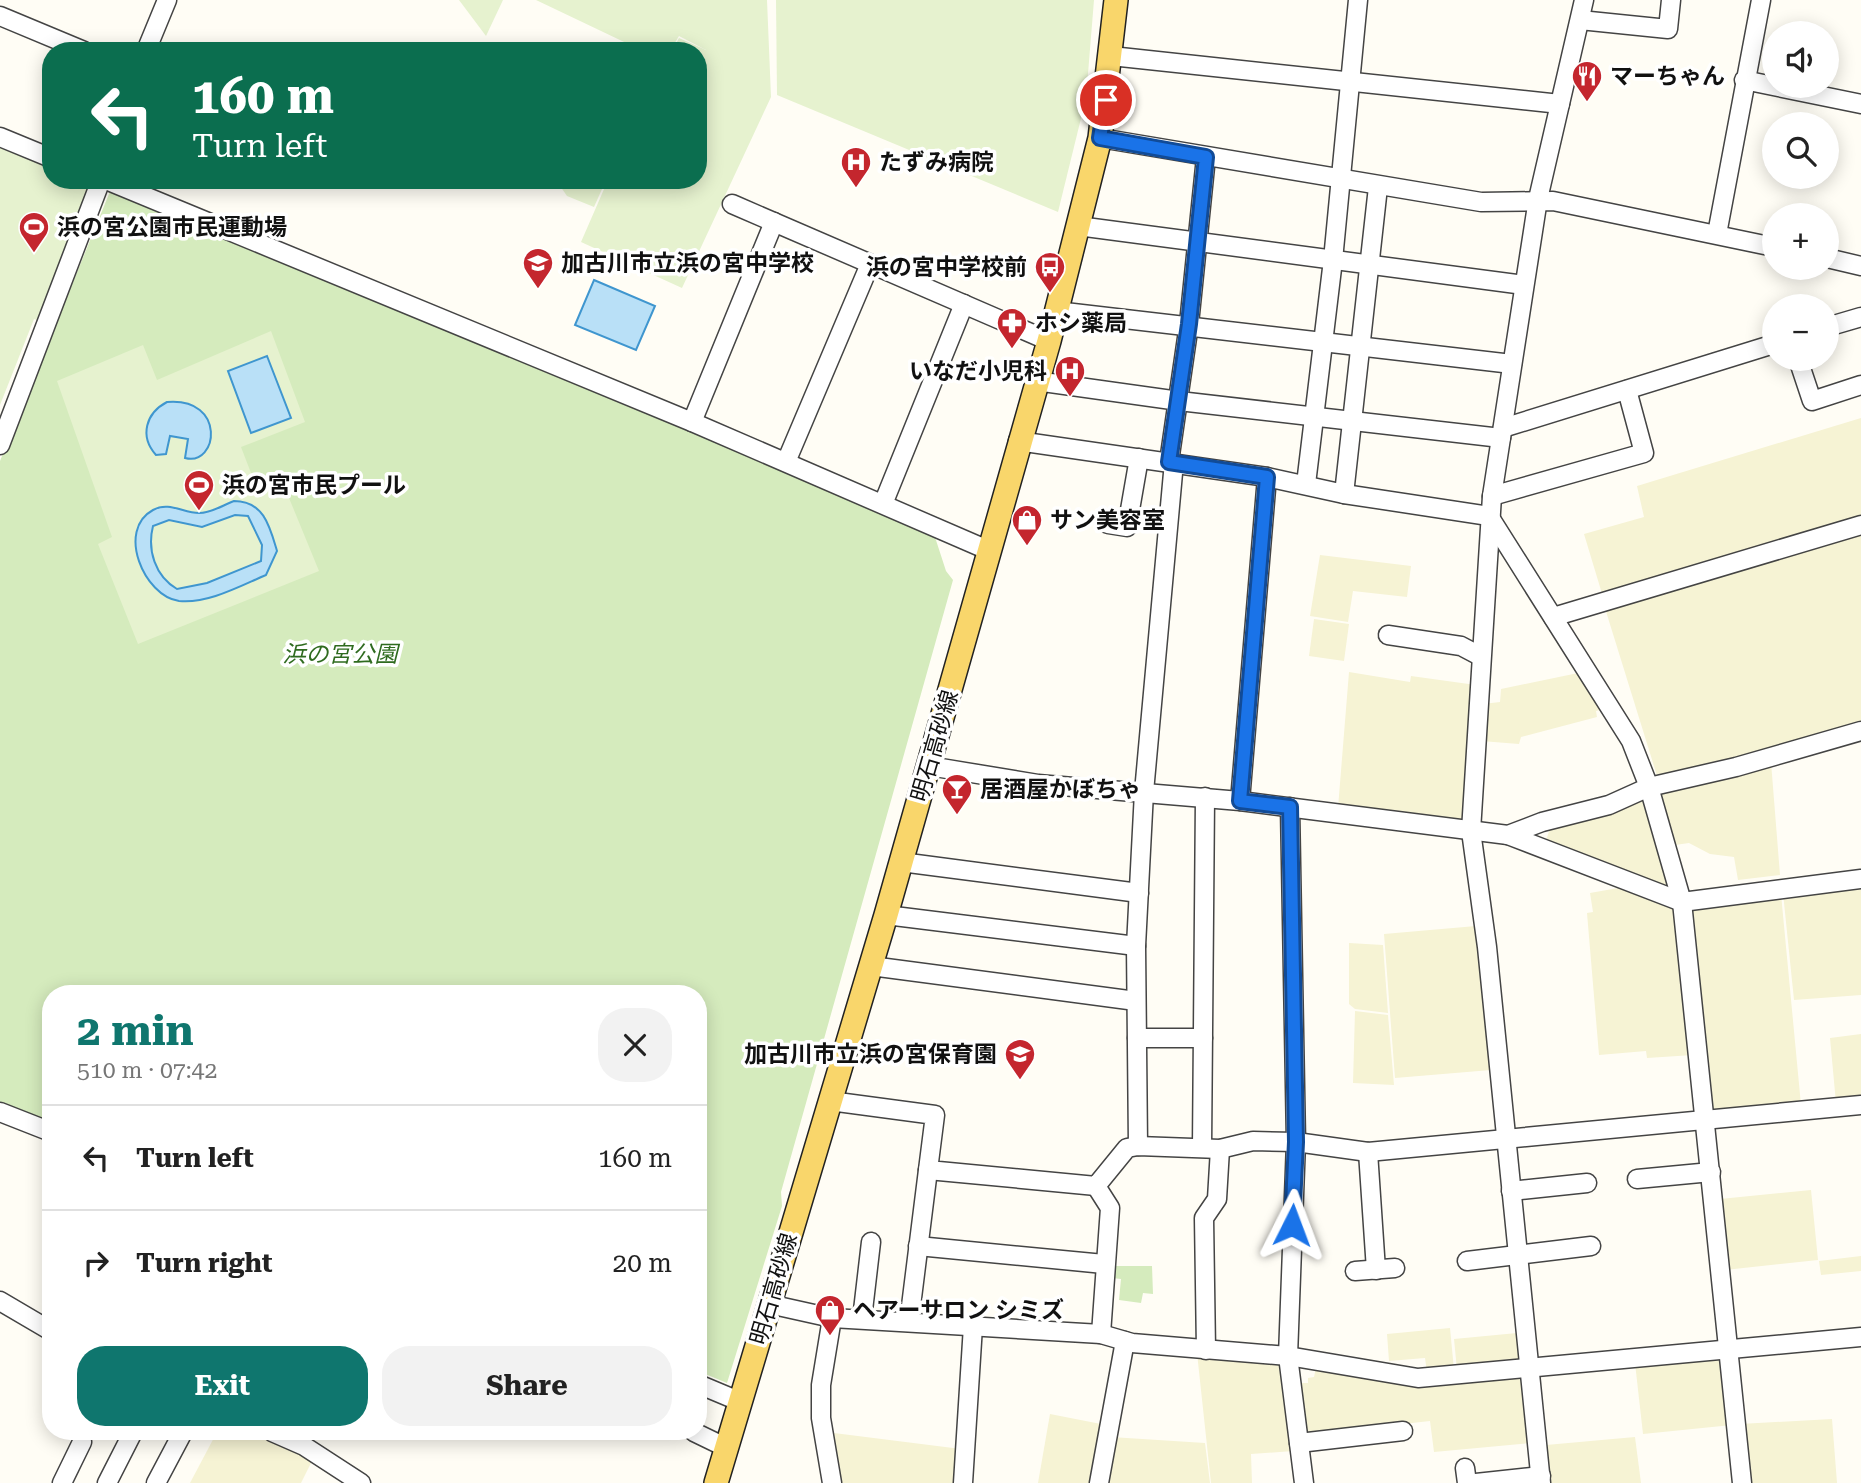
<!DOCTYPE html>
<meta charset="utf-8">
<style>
body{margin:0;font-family:"Roboto Serif","Noto Sans JP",serif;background:#f2f2f2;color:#222;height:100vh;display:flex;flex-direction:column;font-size:26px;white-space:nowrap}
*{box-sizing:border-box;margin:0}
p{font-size:23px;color:#767676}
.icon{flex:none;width:38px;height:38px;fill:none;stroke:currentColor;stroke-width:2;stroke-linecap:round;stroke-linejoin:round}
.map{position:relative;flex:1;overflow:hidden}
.side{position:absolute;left:42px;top:985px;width:665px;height:455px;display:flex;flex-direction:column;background:#fff;border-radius:28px;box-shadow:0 4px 18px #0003}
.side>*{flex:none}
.banner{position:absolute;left:42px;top:42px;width:665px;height:147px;border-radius:28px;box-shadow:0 4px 18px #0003;background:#0b6e4f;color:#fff;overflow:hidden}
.tools{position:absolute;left:1762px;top:21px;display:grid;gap:14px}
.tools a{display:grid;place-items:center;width:77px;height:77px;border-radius:50%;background:#fff;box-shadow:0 4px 18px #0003;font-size:35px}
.pin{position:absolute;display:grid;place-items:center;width:60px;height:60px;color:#fff;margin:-30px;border:4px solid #fff;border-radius:50%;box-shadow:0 2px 7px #0007}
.me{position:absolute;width:77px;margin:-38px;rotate:3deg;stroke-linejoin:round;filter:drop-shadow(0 0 5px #0008)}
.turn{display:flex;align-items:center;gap:24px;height:147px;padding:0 35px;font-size:32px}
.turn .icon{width:91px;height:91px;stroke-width:2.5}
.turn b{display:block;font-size:49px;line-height:60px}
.round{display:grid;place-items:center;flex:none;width:74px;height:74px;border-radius:28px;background:#f2f2f2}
.head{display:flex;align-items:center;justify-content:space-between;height:119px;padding:0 35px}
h1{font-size:42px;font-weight:700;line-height:52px;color:#0f766e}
.primary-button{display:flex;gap:14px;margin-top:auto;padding:14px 35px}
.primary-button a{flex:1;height:80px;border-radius:28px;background:#0f766e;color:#fff;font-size:28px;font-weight:700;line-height:80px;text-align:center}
.primary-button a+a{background:#f2f2f2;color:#222}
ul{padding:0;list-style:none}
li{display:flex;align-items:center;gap:21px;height:105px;padding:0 35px;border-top:2px solid #e0e0e0}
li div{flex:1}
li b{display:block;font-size:26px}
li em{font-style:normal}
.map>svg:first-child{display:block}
</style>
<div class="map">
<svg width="1861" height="1483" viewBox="0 0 1861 1483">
<rect width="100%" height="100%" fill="#fffdf5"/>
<g fill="#f6f3d4">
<path d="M1861 418V520L1603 597 1584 534 1644 517 1637 486Z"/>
<path d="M1861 527V725L1658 779 1604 605Z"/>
<path d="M1320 555 1411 566 1407 597 1353 591 1348 622 1310 616Z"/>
<path d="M1314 619 1349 624 1344 661 1309 656Z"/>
<path d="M1349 672 1410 682 1411 676 1476 685 1463 823 1338 808Z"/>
<path d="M1583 672 1607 708 1596 711 1597 717 1521 737 1519 744 1481 741 1483 704 1500 702 1501 689Z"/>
<path d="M1771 762 1780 875 1738 880 1734 857 1710 854 1689 843 1675 845 1657 791Z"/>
<path d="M1647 795 1672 892 1545 844 1551 825Z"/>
<path d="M1624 883 1676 904 1693 1055 1647 1058 1646 1051 1599 1055 1587 913 1593 912 1590 893 1618 888Z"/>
<path d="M1861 884V995L1794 1000 1783 893Z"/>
<path d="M1781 894 1801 1105 1708 1113 1689 911 1700 904Z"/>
<path d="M1476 926 1491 1070 1395 1078 1384 934Z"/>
<path d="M1349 943 1383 945 1388 1013 1355 1009 1349 1004Z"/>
<path d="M1355 1011 1388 1015 1394 1085 1353 1083Z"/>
<path d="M1861 1034V1100L1836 1103 1830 1038Z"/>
<path d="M1811 1190 1818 1260 1725 1270 1720 1199Z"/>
<path d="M1861 1256V1271L1821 1275 1819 1261Z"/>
<path d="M1450 1328 1454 1370 1427 1372 1425 1358 1389 1361 1387 1334Z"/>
<path d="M1517 1333 1521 1364 1457 1370 1454 1339Z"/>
<path d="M1197 1353 1280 1360 1293 1451 1251 1454 1252 1483H1211Z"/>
<path d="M1724 1354 1732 1425 1643 1434 1635 1363Z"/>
<path d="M1317 1363 1426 1383 1523 1372 1530 1443 1434 1452 1430 1421 1304 1435 1298 1383H1308V1378L1314 1377Z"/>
<path d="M1050 1414 1106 1425 1095 1483H1038Z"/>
<path d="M1832 1419 1837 1483H1746L1740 1424Z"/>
<path d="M217 1432H264L313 1459 301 1483H190Z"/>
<path d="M826 1432 961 1449 958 1483H836Z"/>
<path d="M1111 1437 1205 1443 1210 1483H1102Z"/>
<path d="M1635 1437 1641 1483H1550L1546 1445Z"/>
</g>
<g fill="#d5ebbd">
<path d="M111 189 934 534 946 571 953 580 781 1192 782 1206 727 1383 698 1371V994H51V1123L0 1103V461Z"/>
<path d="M1112 1266H1152L1153 1294 1143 1293 1141 1303 1119 1300 1121 1279 1112 1278Z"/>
</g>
<g fill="#e6f2cf">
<path d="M459 0H503L486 36Z"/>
<path d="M536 0H767L771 97 682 288 581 242 608 180H698V51H672L679 38 706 50 679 36 670 51H643Z"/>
<path d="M776 0H1094L1086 98 1058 212 777 95Z"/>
<path d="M0 145 51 166V180H85L92 189 41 321 34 319 0 405Z"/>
<path d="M556 180H606L594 207 567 196Z"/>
<path d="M271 331 305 422 241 447 256 486 280 476 319 571 138 644 98 544 112 537 57 381 143 345 157 380Z"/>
</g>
<g fill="#b9e0f7" stroke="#3f96cf" stroke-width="2" fill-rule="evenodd">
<path d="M594 280 655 306 636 350 575 325Z"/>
<path d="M267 356 291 418 251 433 228 371Z"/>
<path d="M167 402C227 397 218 467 185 458L188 439 170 436 166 454 156 455C139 436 146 413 167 402Z"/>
<path d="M234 501C264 501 270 527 277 551L266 575C240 586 208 604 179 601 144 596 116 530 153 510 169 501 183 513 199 513 212 513 223 505 234 501ZM235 515 248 516 262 545 261 561 207 583 177 589C155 576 147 550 153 526L169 520 202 527Z"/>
</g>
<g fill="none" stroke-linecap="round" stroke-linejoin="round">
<g stroke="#444" stroke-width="21">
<g id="minor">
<path d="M0 16 84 51"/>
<path d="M1580 20 1668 29 1671 0"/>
<path d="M146 51 167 0"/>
<path d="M1111 56 1560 104"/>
<path d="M1744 80 1861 104"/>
<path d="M0 137 51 158"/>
<path d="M1100 138 1481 202 1553 201 1774 247"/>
<path d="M106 180 692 422 990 551"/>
<path d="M732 204 1049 341"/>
<path d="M1078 226 1524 285"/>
<path d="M1717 234 1761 0"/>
<path d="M1827 258 1861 266"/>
<path d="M1056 311 1512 364"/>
<path d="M1827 327 1861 317"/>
<path d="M1798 359 1812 401 1861 385"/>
<path d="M1036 381 1179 401 1501 438"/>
<path d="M692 422 774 222"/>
<path d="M1503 428 1774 344"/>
<path d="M1018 441 1267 477 1344 494 1489 516 1631 741 1649 787 1682 902 1742 1483"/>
<path d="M0 445 101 180"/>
<path d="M786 462 870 264"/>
<path d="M1169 462 1189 324 1206 157"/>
<path d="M1306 484 1333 260 1358 0"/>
<path d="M1344 494 1378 187"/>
<path d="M1492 496 1644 453 1627 390"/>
<path d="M883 504 964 304"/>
<path d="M1108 524 1127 527 1139 458"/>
<path d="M1553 617 1861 525"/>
<path d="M1388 635 1461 646 1480 656"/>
<path d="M929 766 1038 784 1240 801 1508 835 1542 822 1609 805 1649 787 1736 767 1861 731"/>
<path d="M1240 801 1267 477"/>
<path d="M1290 807 1296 1142 1288 1356 1304 1483"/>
<path d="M1508 835 1682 902 1861 879"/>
<path d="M901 862 1139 893"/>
<path d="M886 915 1136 946"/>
<path d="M871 966 1136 1001"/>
<path d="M1137 1038H1203"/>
<path d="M830 1101 935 1115 928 1170 1096 1186 1127 1148 1138 1146 1220 1149 1253 1141 1296 1142 1368 1152 1861 1105"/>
<path d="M0 1112 51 1132"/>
<path d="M1138 1146 1136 946 1144 792 1174 462"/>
<path d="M1202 1147 1205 797"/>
<path d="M1368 1152 1376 1270"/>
<path d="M1637 1179 1711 1172"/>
<path d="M1096 1186 1110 1208 1101 1334"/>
<path d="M1511 1191 1587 1183"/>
<path d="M918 1246 1104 1264"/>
<path d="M1467 1261 1591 1246"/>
<path d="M1355 1271 1395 1268"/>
<path d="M0 1301 51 1331"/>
<path d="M769 1304 832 1318 1101 1334 1132 1343 1288 1356 1418 1378 1861 1337"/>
<path d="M832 1318 821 1385V1418L832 1483"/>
<path d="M862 1319 871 1242"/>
<path d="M909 1322 928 1170"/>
<path d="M1206 1350 1204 1218 1217 1199 1220 1149"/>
<path d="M698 1384 741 1402"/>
<path d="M272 1432 304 1446 361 1483"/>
<path d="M694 1432 727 1448"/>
<path d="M1299 1443 1403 1431"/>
<path d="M1465 1468 1467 1483"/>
<path d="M62 1483 82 1442"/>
<path d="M107 1483 133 1432"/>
<path d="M156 1483 183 1432"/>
<path d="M963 1483 973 1326"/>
<path d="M1099 1483 1125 1341"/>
<path d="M1476 1483 1541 1476"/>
<path d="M1541 1483 1487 947 1471 831 1492 496 1538 199 1584 0"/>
</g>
</g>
<g stroke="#222" stroke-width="26">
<path id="major" d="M716 1483 886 915 1049 341 1100 138 1116 0"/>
</g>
<use href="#minor" stroke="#fff" stroke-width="18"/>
<use href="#major" stroke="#f9d66b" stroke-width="23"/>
</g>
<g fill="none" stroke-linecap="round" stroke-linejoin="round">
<g stroke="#114b97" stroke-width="18">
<path id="route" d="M1106 100 1100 138 1206 157 1189 324 1169 462 1267 477 1240 801 1290 807 1296 1142 1292 1225"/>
</g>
<use href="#route" stroke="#1a73e8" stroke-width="12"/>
</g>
<defs>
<g id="restaurant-pin" transform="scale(1.575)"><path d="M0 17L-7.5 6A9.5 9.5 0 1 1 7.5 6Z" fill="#c4262e" stroke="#fff"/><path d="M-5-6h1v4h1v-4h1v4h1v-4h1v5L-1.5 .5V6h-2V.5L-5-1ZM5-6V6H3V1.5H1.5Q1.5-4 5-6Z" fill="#fff"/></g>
<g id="hospital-pin" transform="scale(1.575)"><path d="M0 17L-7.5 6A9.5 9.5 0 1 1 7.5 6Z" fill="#c4262e" stroke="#fff"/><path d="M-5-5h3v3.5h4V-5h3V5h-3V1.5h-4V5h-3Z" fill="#fff"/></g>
<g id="stadium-pin" transform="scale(1.575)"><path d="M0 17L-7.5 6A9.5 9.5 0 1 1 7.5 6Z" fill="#c4262e" stroke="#fff"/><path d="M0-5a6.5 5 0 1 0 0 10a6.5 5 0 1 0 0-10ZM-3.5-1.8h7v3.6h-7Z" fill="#fff"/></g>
<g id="school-pin" transform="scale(1.575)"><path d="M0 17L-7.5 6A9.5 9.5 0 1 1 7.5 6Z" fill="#c4262e" stroke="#fff"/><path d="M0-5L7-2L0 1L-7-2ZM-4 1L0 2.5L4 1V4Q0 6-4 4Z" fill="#fff"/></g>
<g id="bus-pin" transform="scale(1.575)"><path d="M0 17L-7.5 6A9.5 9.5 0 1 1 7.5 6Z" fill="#c4262e" stroke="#fff"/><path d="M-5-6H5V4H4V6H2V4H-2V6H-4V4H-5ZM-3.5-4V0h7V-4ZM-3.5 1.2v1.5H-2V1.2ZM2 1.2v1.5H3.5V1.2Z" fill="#fff"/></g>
<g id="pharmacy-pin" transform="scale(1.575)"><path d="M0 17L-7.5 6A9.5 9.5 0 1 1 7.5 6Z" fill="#c4262e" stroke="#fff"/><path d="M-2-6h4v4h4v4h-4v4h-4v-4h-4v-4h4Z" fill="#fff"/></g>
<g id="shop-pin" transform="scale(1.575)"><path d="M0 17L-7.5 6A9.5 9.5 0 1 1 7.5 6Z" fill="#c4262e" stroke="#fff"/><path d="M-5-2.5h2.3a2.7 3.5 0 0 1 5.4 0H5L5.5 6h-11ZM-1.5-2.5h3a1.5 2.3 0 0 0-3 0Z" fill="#fff"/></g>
<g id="bar-pin" transform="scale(1.575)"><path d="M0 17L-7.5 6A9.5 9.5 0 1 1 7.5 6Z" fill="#c4262e" stroke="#fff"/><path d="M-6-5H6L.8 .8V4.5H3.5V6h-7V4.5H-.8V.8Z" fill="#fff"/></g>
</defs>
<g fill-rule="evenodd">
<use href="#restaurant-pin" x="1587" y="76"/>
<use href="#hospital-pin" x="856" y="162"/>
<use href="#stadium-pin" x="34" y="227"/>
<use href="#school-pin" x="538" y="263"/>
<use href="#bus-pin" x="1050" y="267"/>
<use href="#pharmacy-pin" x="1012" y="323"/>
<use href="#hospital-pin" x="1070" y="371"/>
<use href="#stadium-pin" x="199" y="485"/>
<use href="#shop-pin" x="1027" y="520"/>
<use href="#bar-pin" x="957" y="789"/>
<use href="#school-pin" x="1020" y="1054"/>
<use href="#shop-pin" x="830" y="1310"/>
</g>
<g text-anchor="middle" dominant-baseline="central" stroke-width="7" stroke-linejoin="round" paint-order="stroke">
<g font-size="23" font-weight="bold" fill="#111" stroke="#fff" text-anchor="start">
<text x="1610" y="76">マーちゃん</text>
<text x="879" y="162">たずみ病院</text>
<text x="57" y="227">浜の宮公園市民運動場</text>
<text x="561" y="263">加古川市立浜の宮中学校</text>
<text x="1027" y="267" text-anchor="end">浜の宮中学校前</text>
<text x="1035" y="323">ホシ薬局</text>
<text x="1047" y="371" text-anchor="end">いなだ小児科</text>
<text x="222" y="485">浜の宮市民プール</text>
<text x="1050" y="520">サン美容室</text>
<text x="980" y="789">居酒屋かぼちゃ</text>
<text x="997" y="1054" text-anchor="end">加古川市立浜の宮保育園</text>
<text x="853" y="1310">ヘアーサロン シミズ</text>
</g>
<g font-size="23" font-style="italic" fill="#2f6b1f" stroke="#fff">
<text x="340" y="654">浜の宮公園</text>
</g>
<g font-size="23" fill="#111" stroke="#fff">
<text transform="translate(935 746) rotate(-74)">明石高砂線</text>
<text transform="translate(774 1289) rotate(-74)">明石高砂線</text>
</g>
</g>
</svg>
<div class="tools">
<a><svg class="icon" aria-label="sound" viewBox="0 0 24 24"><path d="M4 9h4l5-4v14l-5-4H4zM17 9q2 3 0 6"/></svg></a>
<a><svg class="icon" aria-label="search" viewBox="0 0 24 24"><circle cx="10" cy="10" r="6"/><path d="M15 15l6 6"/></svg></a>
<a>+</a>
<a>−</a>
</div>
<div class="pin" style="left:1106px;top:100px;background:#d93025"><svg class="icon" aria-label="arrive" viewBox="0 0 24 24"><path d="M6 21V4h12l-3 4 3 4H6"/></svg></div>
<svg class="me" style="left:1292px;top:1225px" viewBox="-20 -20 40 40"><path d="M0-17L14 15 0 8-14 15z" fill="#1a73e8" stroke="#fff" stroke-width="4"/></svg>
<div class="banner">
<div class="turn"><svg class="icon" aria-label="left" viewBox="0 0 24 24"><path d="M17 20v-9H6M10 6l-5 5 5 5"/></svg><div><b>160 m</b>Turn left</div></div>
</div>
<section class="side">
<div class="head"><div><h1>2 min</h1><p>510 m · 07:42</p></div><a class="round"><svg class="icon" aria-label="close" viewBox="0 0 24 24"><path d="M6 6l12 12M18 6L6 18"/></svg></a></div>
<ul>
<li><svg class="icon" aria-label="left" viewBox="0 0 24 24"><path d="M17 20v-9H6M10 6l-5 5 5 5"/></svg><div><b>Turn left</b></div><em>160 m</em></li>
<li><svg class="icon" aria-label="right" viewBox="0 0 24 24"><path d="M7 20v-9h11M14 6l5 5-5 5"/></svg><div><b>Turn right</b></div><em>20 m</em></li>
</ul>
<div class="primary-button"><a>Exit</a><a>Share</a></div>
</section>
</div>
